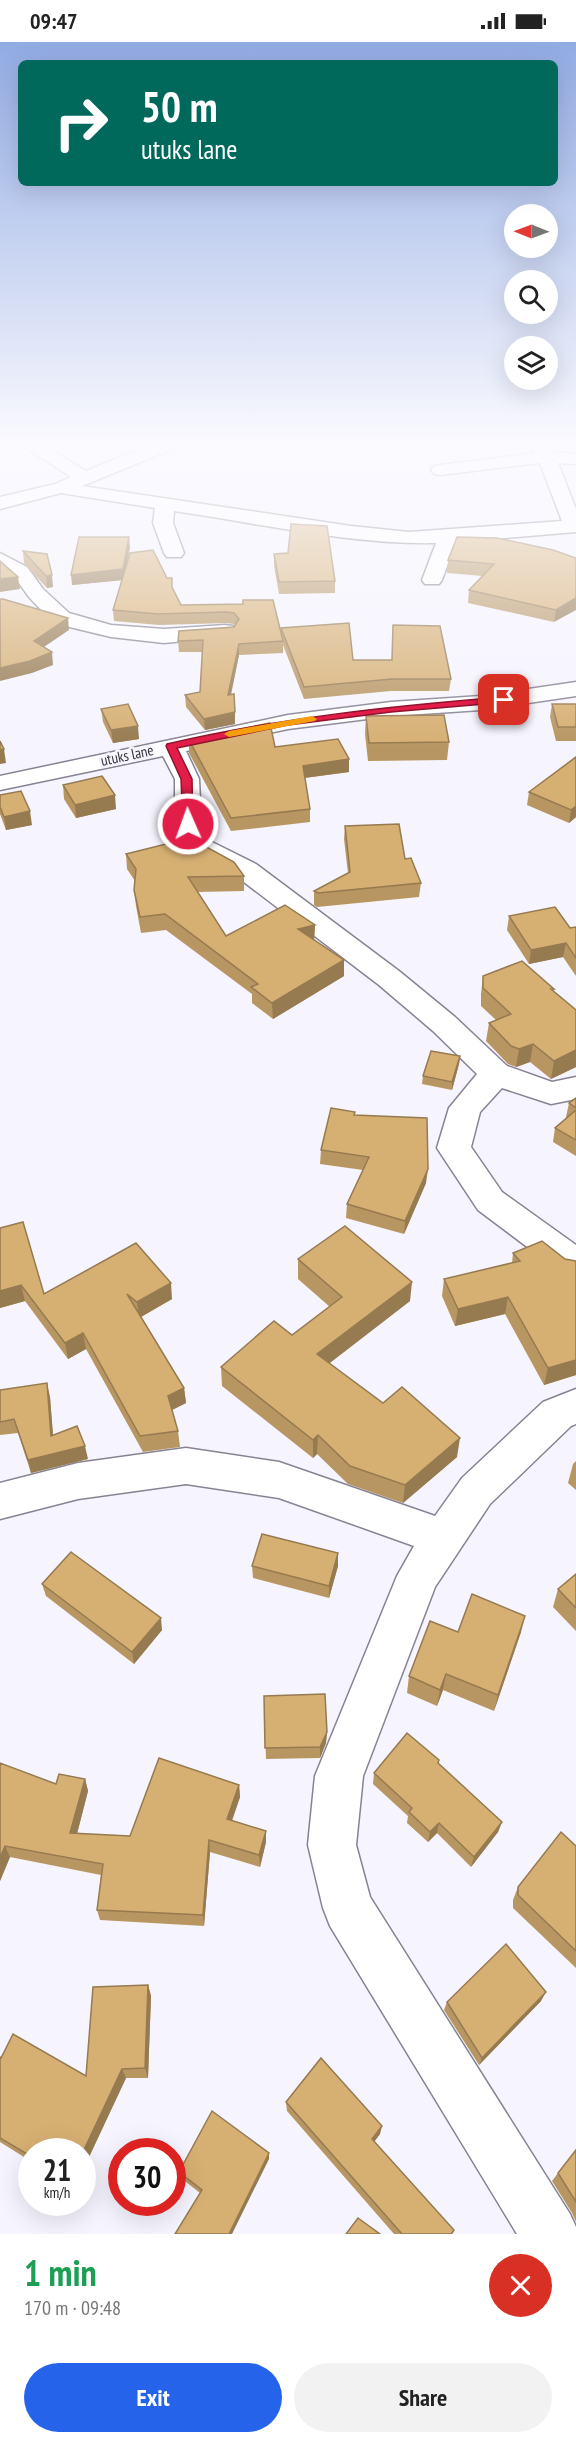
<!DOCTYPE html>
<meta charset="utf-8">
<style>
body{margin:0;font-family:"PT Sans Narrow",sans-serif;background:#f2f2f2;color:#222;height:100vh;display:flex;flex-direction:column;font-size:22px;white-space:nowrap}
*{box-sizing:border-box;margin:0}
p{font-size:20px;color:#767676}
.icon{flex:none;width:33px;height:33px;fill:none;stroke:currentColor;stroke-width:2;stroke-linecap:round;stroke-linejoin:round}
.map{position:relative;height:2192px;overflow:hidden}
.panel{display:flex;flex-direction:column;background:#fff;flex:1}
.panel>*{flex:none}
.guide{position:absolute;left:18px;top:18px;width:540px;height:126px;border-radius:9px;box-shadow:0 6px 24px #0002;background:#00695c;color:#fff;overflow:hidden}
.needle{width:39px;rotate:271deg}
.buttons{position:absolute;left:504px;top:162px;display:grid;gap:12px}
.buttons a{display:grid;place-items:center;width:54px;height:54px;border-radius:50%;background:#fff;box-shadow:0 6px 24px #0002;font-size:30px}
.speed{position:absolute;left:18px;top:2096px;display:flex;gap:12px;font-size:30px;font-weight:700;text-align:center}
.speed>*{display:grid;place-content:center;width:78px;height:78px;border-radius:50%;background:#fff;box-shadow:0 6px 24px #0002;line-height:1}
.speed small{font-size:15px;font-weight:400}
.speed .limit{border:9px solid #d22;background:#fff;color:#111}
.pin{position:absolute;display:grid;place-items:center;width:51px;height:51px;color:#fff;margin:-26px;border-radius:12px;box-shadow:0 3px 9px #0006}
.me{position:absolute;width:66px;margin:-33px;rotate:358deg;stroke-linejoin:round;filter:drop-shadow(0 0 4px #0008)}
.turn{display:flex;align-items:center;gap:21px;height:126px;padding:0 24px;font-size:27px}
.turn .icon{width:78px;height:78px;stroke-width:2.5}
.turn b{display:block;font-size:42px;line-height:51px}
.round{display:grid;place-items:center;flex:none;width:63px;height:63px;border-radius:32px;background:#f2f2f2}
.headline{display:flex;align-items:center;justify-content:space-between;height:102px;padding:0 24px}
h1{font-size:36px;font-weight:700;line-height:45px;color:#1e9e55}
.action{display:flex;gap:12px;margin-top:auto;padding:12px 24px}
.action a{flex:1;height:69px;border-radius:36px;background:#2563eb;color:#fff;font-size:24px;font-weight:700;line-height:69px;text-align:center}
.action a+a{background:#f2f2f2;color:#222}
.status{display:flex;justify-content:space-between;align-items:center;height:42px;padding:0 30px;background:#fff;direction:ltr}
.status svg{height:16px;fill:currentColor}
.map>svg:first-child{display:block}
</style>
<div class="status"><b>09:47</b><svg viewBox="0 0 49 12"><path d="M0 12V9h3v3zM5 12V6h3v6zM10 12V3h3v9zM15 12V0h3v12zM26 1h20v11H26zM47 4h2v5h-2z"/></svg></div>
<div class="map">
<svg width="576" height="2192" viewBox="0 0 576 2192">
<rect width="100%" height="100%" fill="#f6f4fe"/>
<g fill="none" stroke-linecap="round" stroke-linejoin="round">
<g stroke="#878393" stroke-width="3">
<g id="minor">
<path d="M16 399H37L86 429 161 399H185L182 403 82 444 351 484 409 490 562 479 540 421 440 433 434 432 431 428 434 424 440 423 535 411 526 399H544L552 410 576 412V422L558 421 576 467V490L456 500 442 538 439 542H425L422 538 436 501C352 503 257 481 174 469L173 481 184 511 181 515H167L164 511 153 481 155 466 61 451 0 467V455L55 442 71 435Z"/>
<path d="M0 511 27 525 43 547 69 571 111 583 164 587 225 583 233 584 236 589 233 594 225 595 164 601 111 595 53 581 29 555 13 533 0 525Z"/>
<path d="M576 640V654L481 668 391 674 288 687 186 709 199 737 201 782 212 800 256 822 399 929 455 975 507 1024 552 1040 576 1035V1057L551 1062 502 1046 480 1070 471 1105 502 1150 576 1203V1236L563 1232 478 1168 437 1106 449 1066 477 1032 433 989 379 943 236 834 193 811 175 782V737L163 714 0 748V734L288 673 391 660 481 654Z"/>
<path d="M576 1347V1382L571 1384 490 1462 435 1545 363 1734 356 1803 370 1855 570 2172 576 2185V2192H517L330 1884 323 1866 308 1803 315 1734 397 1534 414 1504 279 1456 186 1442 78 1457 0 1477V1441L78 1421 186 1406 279 1420 435 1474 462 1436 543 1360Z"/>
</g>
</g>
<use href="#minor" fill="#fff" fill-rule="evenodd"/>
</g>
<g fill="#b89662">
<path d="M130 505 127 519 173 547 181 563 243 562 281 591V586L353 618 451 637 449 649H391L304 657 283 603V611L239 613 231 653 235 682 205 688 186 665 185 653 200 650 203 610H179L178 599 234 585 235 583 234 582 226 581 159 583 114 579 113 568 122 538 72 543Z"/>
<path d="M23 509 47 512 53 545 47 546 24 522Z"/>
<path d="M274 512 335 539V551L279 552 274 524Z"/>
<path d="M576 516 554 580 468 561 469 548 483 534 447 531 448 518Z"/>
<path d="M552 662H576V699H556L550 675Z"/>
<path d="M101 667 139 697 113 701 103 680Z"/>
<path d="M366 674 449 700 447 718 368 719 365 692Z"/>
<path d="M189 698 275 705 349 730 305 736 310 767V780L231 789 189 711Z"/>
<path d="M576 715V775L569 781 527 763 529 750Z"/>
<path d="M63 743 116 767 76 776 64 757Z"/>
<path d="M0 753 32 783 6 788 0 772Z"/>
<path d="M345 784 421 841 419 855 317 865 314 863V849L348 831 344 797Z"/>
<path d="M126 812 244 834V849L197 850 226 894 315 883 314 898 344 918V934L273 977 252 961V952L166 888 141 891 136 864 134 848 135 839 127 827Z"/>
<path d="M509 874 570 886 576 885V934L563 915 529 922 507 888Z"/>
<path d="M483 934 554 947 553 949 576 968V1025L551 1037 530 1020 516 1025 508 1022 486 999 489 981 496 978 481 964V952Z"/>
<path d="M460 1014 459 1022 452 1048 422 1042 423 1034Z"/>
<path d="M576 1056V1114L553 1100 555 1086 567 1076 566 1075 569 1061Z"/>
<path d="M355 1073 426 1141 404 1192 346 1176 347 1162 363 1128 320 1122 321 1108Z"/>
<path d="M0 1186 44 1252 136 1201 172 1257 141 1275 184 1346 186 1361 172 1368 178 1389 180 1405 143 1410 86 1307 68 1317 25 1259 0 1266Z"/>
<path d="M513 1211 565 1217 576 1219V1333L544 1343 505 1272 455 1284 442 1254 444 1237 512 1221Z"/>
<path d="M298 1217 410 1259 329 1321 383 1361 457 1415 403 1461 348 1442 317 1412 313 1416 222 1344 221 1325 292 1293 330 1265 298 1237Z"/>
<path d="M0 1348 50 1355 53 1393 88 1417 31 1431 18 1391 0 1393Z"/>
<path d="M576 1419V1448L568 1441 573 1422Z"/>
<path d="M338 1511V1524L329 1556 253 1536 252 1524Z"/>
<path d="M576 1532V1589L553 1565 558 1547Z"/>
<path d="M42 1542 162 1588 134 1622 46 1554Z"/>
<path d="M458 1590H521L494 1669 443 1648 437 1664 407 1651 409 1634Z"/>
<path d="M264 1654 327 1690 326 1701 320 1716 266 1717Z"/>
<path d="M439 1718V1722L502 1780 498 1790 471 1825 437 1791 428 1800 407 1781 408 1774 373 1742 374 1731Z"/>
<path d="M0 1721 56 1742 85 1737 88 1749 77 1792 130 1794 239 1743 240 1755 232 1779 266 1789V1800L260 1825 210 1810 204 1884 100 1878 97 1868 101 1833 10 1815 0 1839Z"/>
<path d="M576 1804V1926L513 1866V1858L518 1845Z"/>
<path d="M148 1943 151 1954 148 2036H126L82 2130V2109H32V2120L0 2100V2015L86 2034Z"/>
<path d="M541 1959 479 2023 444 1968 447 1960Z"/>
<path d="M286 2060 380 2092 374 2100 452 2192H394L287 2069Z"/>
<path d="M576 2107V2180L572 2171 552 2139Z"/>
<path d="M269 2117 200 2151 181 2136 179 2130Z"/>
</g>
<g fill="#967a50">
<path d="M129 495 130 505 124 538 72 543 71 533Z"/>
<path d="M52 533 53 545 47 546 46 534Z"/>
<path d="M18 535 20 547 0 550V537Z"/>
<path d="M576 556V568L554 580 556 568Z"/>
<path d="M68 576 69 588 35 611 34 599Z"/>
<path d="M239 602V613L228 665V653Z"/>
<path d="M52 610 53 623 32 631 0 639V626Z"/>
<path d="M235 670V682L205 688 204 677Z"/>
<path d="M138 684 139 697 113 701 111 688Z"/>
<path d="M4 707 6 721 0 722V708Z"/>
<path d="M349 717V730L303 736V724Z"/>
<path d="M115 753 116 767 76 776 75 763Z"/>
<path d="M576 764V775L569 781 571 768Z"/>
<path d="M30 769 32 783 6 788 4 775Z"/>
<path d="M315 883 314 899 298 887Z"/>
<path d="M566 901 563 915 529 922 531 908Z"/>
<path d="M344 918V934L273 977 272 961Z"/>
<path d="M533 1002 530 1020 516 1025 519 1007Z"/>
<path d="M576 1008V1025L551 1037 554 1019Z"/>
<path d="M460 1014 459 1022 452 1048V1040Z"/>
<path d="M428 1127 426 1141 404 1192 405 1179Z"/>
<path d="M412 1240 410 1259 317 1331V1312Z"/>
<path d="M171 1241 172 1257 139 1276 137 1260Z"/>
<path d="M21 1243 25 1259 0 1266V1249Z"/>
<path d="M508 1255 505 1272 455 1284 458 1267Z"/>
<path d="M83 1291 86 1307 68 1317 65 1301Z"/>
<path d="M576 1313V1333L544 1343 548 1326Z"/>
<path d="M47 1341 50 1355 54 1407 51 1394Z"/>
<path d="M184 1346 186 1361 170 1369 168 1354Z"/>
<path d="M318 1393 317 1412 313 1416V1398Z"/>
<path d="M460 1396 457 1415 403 1461 405 1443Z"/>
<path d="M85 1404 88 1417 31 1431 28 1418Z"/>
<path d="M338 1511V1524L329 1556V1544Z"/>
<path d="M525 1574 521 1590 494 1669 498 1653Z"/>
<path d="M161 1576 162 1588 134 1622 132 1610Z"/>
<path d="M446 1632 443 1648 437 1664 440 1648Z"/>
<path d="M327 1690 326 1701 320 1716V1705Z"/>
<path d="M85 1737 88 1749 74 1803 70 1791Z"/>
<path d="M239 1743 240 1755 228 1789 227 1777Z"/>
<path d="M502 1780 498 1790 471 1825 474 1815Z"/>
<path d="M439 1781 437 1791 428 1800 430 1790Z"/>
<path d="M266 1789V1800L260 1825 259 1813Z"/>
<path d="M209 1798 210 1810 204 1884 203 1873Z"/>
<path d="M5 1804 10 1815 0 1839V1816Z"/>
<path d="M148 1943 151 1954 148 2036 145 2026Z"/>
<path d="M546 1950 541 1959 479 2023 482 2016Z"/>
<path d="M122 2027 126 2036 82 2130V2112Z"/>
<path d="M382 2084 380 2092 370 2105 372 2097Z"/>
<path d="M269 2111V2117L232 2192H229Z"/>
</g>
<g fill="#d6af72" stroke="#967a50" stroke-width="1.5">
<path d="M291 482 327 484 335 539 279 540 274 512 288 511Z"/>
<path d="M79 495H129L123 527 71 533Z"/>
<path d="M457 495 497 496 553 508 576 516V556L556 568 469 548 494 522 448 518Z"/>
<path d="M153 508 167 536H172V545L181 563 243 562V558H273L283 599 239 602 228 653 234 652 235 670 204 677 185 653 200 650 203 598 178 599 179 589 234 585 239 577 234 571 226 570 158 572 113 568 130 511Z"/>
<path d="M23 509 47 512 52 533 46 534Z"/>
<path d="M0 519 18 535 0 537Z"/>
<path d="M0 557H3L68 576 34 599 52 610 30 619 0 626Z"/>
<path d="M349 581 353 618H392L393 583 440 584 451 637H392L304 645 281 586Z"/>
<path d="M128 662 138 684 111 688 101 667Z"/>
<path d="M552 662H576V685H558Z"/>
<path d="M444 673 449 700 369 701 366 674Z"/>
<path d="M270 681 275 705 338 697 349 717 303 724 310 767 231 776 189 698Z"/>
<path d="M0 699 4 707 0 708Z"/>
<path d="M576 715V764L571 768 529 750Z"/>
<path d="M102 734 115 753 75 763 63 743Z"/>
<path d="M21 749 30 769 4 775 0 765V753Z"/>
<path d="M399 782 405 817 411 816 421 841 318 851 314 849 350 830 345 784Z"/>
<path d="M190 796 234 820 244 834 188 835 226 894 285 863 315 883 298 887 344 918 272 961 251 945 258 942 165 872 140 875 134 848 136 827 126 812Z"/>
<path d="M555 865 570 886 576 885V916L566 901 531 908 509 874Z"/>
<path d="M522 919 554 947H551L576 968V1008L554 1019 533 1002 519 1007 511 1004 489 981 511 972 483 946V934Z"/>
<path d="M431 1009 460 1014 452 1040 423 1034Z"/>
<path d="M576 1056V1066L569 1061Z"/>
<path d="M331 1066 355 1070 354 1073 427 1076 428 1127 405 1179 347 1162 369 1115 321 1108Z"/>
<path d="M576 1068V1098L555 1086Z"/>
<path d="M23 1180 44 1252 136 1201 171 1241 137 1260 127 1252 184 1346 168 1354 178 1389 140 1394 83 1291 65 1301 21 1243 0 1249V1186Z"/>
<path d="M345 1184 412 1240 317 1312 383 1361 402 1345 460 1396 405 1443 350 1424 318 1393 313 1398 221 1325 274 1279 292 1293 342 1255 298 1217Z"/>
<path d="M542 1199 565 1217 576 1219V1318L548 1326 508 1255 458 1267 444 1237 520 1219 513 1211Z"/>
<path d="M47 1341 51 1394 77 1384 85 1404 28 1418 14 1377 0 1380V1348Z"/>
<path d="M262 1492 338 1511 329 1544 252 1524Z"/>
<path d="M71 1510 161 1576 132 1610 42 1542Z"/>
<path d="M576 1532V1566L558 1547Z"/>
<path d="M472 1552 525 1574 498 1653 446 1632 440 1648 409 1634 430 1579 458 1590Z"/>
<path d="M325 1652 327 1690 320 1705 265 1706 264 1654Z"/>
<path d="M407 1691 439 1718 438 1721 502 1780 474 1815 439 1781 430 1790 409 1770 412 1766 374 1731Z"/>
<path d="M159 1716 239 1743 227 1777 266 1789 259 1813 209 1798 203 1873 97 1868 103 1822 5 1804 0 1816V1721L56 1742 59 1732 85 1737 70 1791 130 1794Z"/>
<path d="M561 1790 576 1804V1909L518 1853V1845Z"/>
<path d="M506 1902 546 1950 482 2016 447 1960Z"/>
<path d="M148 1943 145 2026 122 2027 82 2112V2109H32V2115L0 2096V2015L1 2016 13 1992 86 2034 93 1945Z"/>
<path d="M321 2016 382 2084 372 2097 454 2188 452 2191V2192H402L286 2060Z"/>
<path d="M212 2069 269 2111 229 2192H175L202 2148 179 2130Z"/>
<path d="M576 2108V2160L558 2131Z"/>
<path d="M358 2176 380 2192H346Z"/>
</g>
<linearGradient id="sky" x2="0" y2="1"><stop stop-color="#91abe3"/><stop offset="0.57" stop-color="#fbfaff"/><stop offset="1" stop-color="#fbfaff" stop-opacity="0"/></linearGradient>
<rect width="576" height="706" fill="url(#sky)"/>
<path fill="#e11d48" stroke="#92132f" stroke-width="1.5" d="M504 655 508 656V660L391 670 288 683 177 706 192 737 193 782 188 785 183 782 181 737 166 704 167 702C278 676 391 664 504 655Z"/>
<path fill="#f59e0b" d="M312 674 317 677 315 679 229 695 224 692 229 689Z"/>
<g text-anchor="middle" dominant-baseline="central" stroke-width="5" stroke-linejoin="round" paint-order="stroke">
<g font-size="15" fill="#36343b" stroke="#f6f4fe">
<text transform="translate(127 713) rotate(-12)">utuks lane</text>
</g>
</g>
</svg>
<div class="buttons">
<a><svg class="needle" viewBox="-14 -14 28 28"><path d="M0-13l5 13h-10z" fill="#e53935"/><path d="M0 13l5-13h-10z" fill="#767676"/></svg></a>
<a><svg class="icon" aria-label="search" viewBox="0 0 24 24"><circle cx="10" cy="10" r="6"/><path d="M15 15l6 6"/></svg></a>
<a><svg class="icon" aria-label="layers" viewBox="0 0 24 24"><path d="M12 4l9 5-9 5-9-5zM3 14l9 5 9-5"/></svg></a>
</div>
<div class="speed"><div>21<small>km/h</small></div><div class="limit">30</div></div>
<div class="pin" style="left:504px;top:658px;background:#d93025"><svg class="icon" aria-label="arrive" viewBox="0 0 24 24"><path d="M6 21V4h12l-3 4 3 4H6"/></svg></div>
<svg class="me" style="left:188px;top:782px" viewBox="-20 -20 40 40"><circle r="17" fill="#e11d48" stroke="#fff" stroke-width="3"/><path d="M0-11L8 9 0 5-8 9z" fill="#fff"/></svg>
<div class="guide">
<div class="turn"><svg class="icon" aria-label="right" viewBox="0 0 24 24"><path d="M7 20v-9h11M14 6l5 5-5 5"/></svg><div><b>50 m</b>utuks lane</div></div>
</div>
</div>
<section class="panel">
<div class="headline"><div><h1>1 min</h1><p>170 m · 09:48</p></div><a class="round" style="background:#d93025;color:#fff"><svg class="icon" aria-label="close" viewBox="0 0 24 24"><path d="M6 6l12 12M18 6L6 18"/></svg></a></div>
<div class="action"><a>Exit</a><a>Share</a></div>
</section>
